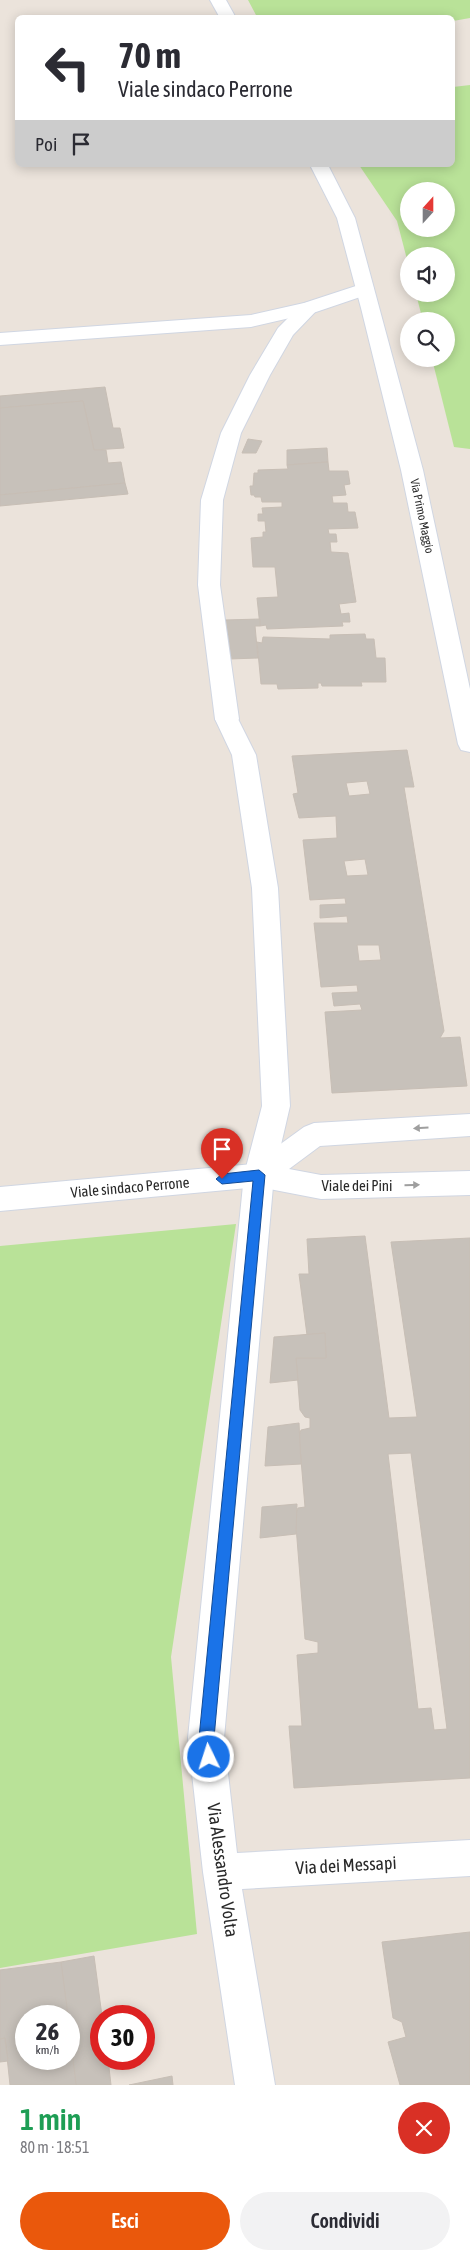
<!DOCTYPE html>
<html lang="it">
<meta charset="utf-8">
<style>
body{margin:0;font-family:"Asap Condensed",sans-serif;background:#f2f2f3;color:#2b2b33;height:100vh;display:flex;flex-direction:column;font-size:19px;white-space:nowrap}
*{box-sizing:border-box;margin:0}
p{font-size:16px;color:#7c7c81}
.icon{flex:none;width:28px;height:28px;fill:none;stroke:currentColor;stroke-width:2;stroke-linecap:round;stroke-linejoin:round}
.map{position:relative;height:2085px;overflow:hidden}
.panel{display:flex;flex-direction:column;background:#fff;flex:1}
.panel>*{flex:none}
.guide{position:absolute;left:15px;top:15px;width:440px;height:152px;border-radius:8px;box-shadow:0 2px 12px #0003;background:#fff;color:#2b2b33;overflow:hidden}
.needle{width:32px;rotate:21deg}
.fabs{position:absolute;left:400px;top:182px;display:grid;gap:10px}
.fabs a{display:grid;place-items:center;width:55px;height:55px;border-radius:50%;background:#fff;box-shadow:0 2px 12px #0003;font-size:25px}
.speed{position:absolute;left:15px;top:2005px;display:flex;gap:10px;font-size:25px;font-weight:700;text-align:center}
.speed>*{display:grid;place-content:center;width:65px;height:65px;border-radius:50%;background:#fff;box-shadow:0 2px 12px #0003;line-height:1}
.speed small{font-size:12px;font-weight:400}
.speed .limit{border:8px solid #d22;background:#fff;color:#111}
.pin{position:absolute;display:grid;place-items:center;width:42px;height:42px;color:#fff;margin:-51px -21px;border-radius:50% 50% 50% 0;rotate:-45deg;box-shadow:0 0 5px #0007}
.pin .icon{rotate:45deg}
.me{position:absolute;width:55px;margin:-28px;rotate:356deg;stroke-linejoin:round;filter:drop-shadow(0 0 4px #0008)}
.turn{display:flex;align-items:center;gap:18px;height:105px;padding:0 20px;font-size:22px}
.turn .icon{width:65px;height:65px;stroke-width:2.5}
.turn b{display:block;font-size:35px;line-height:42px}
.then{display:flex;align-items:center;height:48px;padding:0 20px;background:#0003;gap:10px;font-size:19px}
.round{display:grid;place-items:center;flex:none;width:52px;height:52px;border-radius:26px;background:#f2f2f3}
.summary{display:flex;align-items:center;justify-content:space-between;height:85px;padding:0 20px}
h1{font-size:30px;font-weight:600;line-height:38px;color:#1e9e55}
.cta{display:flex;gap:10px;margin-top:auto;padding:10px 20px}
.cta a{flex:1;height:58px;border-radius:30px;background:#ea580c;color:#fff;font-size:20px;font-weight:600;line-height:58px;text-align:center}
.cta a+a{background:#f2f2f3;color:#2b2b33}
.map>svg:first-child{display:block}
</style>
<div class="map">
<svg width="470" height="2085" viewBox="0 0 470 2085">
<rect width="100%" height="100%" fill="#ebe3db"/>
<g fill="#b9e298" fill-rule="evenodd">
<path d="M248 0H470V18L453 21 452 18 257 17Z"/>
<path d="M470 85V449L454 447 432 359H446V321H423L416 294H446V256H409V267L397 221 359 165H452L453 87ZM409 191H446V229H409Z"/>
<path d="M236 1224 171 1657 197 1934 0 1968V1246Z"/>
</g>
<g fill="#c7c1ba" stroke="#c7beb5" fill-rule="evenodd">
<path d="M105 387 113 428H120L124 448 94 450 83 401 0 408V396Z"/>
<path d="M83 401 94 450H106L108 463 121 462 125 483 0 495V408Z"/>
<path d="M248 439 262 441 256 453H242Z"/>
<path d="M327 448 328 462 287 465V450Z"/>
<path d="M328 462 329 471H348L350 484 344 485 346 495 332 496 333 503H347L348 512H355L358 528 328 529 329 534H336L337 542H330L331 552 348 553 356 602 339 604 341 614 349 613 350 622H342L343 626 267 629 266 625 260 626 257 598 278 597 275 567H253L251 538 263 537V532H266L265 521H258V514H263L262 508 282 507V502H262L261 497H255L254 495H251L250 486H253L254 473H258V470L288 469 287 465Z"/>
<path d="M125 483 128 494 0 506V495Z"/>
<path d="M260 619V626H255L258 658 229 659 225 620Z"/>
<path d="M365 634 366 639H374L376 658H385L386 682H361L362 686H322L321 683H318V688L278 689 277 684H261L257 642 262 643 263 637 330 639V635Z"/>
<path d="M407 750 414 787H404L444 1031 440 1038 460 1037 467 1086 332 1093 325 1012 362 1010 360 1004 334 1006 332 993 358 992 357 985 321 987 314 923H348L347 916 320 918V905L346 904 345 898 310 900 303 840 337 838 336 816 299 818 293 794 298 793 292 756ZM367 781 370 794 349 796 346 783ZM365 859 368 875 347 876 344 861ZM357 945H379L381 960 359 961Z"/>
<path d="M365 1236 389 1418 417 1417 391 1242 470 1238V1778L294 1788 289 1726H302L297 1655 318 1653V1642L305 1639 295 1514 298 1508 305 1507 299 1436 301 1430 310 1428V1418L305 1417 300 1410 296 1358H326L325 1333 307 1335 299 1274H309L307 1239ZM411 1453 447 1729 434 1730 431 1708 418 1709 388 1454Z"/>
<path d="M325 1333 326 1358H296L298 1380 270 1383 274 1337Z"/>
<path d="M299 1423 301 1464 265 1466 268 1427Z"/>
<path d="M297 1504 296 1534 260 1538 262 1507Z"/>
<path d="M470 1932V2085H400L388 2042 406 2037 402 2022 393 2018 382 1942Z"/>
<path d="M94 1956 102 2016 101 2059H108L111 2085H76L61 1962Z"/>
<path d="M61 1962 68 2016H26V2059H69V2025L76 2085H10L5 2038 0 2039V1970Z"/>
<path d="M5 2038 8 2061 0 2062V2039Z"/>
<path d="M172 2076 173 2085H129Z"/>
</g>
<g fill="none" stroke-linecap="round" stroke-linejoin="round">
<g stroke="#d0d6e2" stroke-width="2">
<path id="service" d="M365 283 372 285 374 289 372 293 316 312 251 327 0 345V333L251 315 304 303Z"/>
</g>
<g stroke="#d0d6e2" stroke-width="2">
<path id="pedestrian" d="M309 302 316 304 319 308 293 335 270 375 241 433 223 500 220 585 239 719 235 725 227 727 219 725 215 719 198 585 201 500 221 433 250 375 278 328 302 304Z"/>
</g>
<g stroke="#d0d6e2" stroke-width="2">
<path id="minor" d="M227 711 235 713 256 755 278 888 290 1106 274 1175 224 1738 237 1853 470 1840V1876L242 1889 275 2085H235L203 1872 188 1738 244 1175 262 1106 252 888 232 755 215 719 219 713Z"/>
</g>
<g stroke="#d0d6e2" stroke-width="2">
<g id="tertiary">
<path d="M210 0H226L236 18H220Z"/>
<path d="M310 165H328L355 218 423 470 470 689V752L461 750 458 744 401 470 361 308 337 218Z"/>
<path d="M470 1114V1136L320 1146 289 1169 321 1175 470 1171V1195L321 1199 259 1187 0 1211V1187L253 1164 304 1127 314 1123Z"/>
</g>
</g>
<use href="#service" fill="#fff" fill-rule="evenodd"/>
<use href="#pedestrian" fill="#fff" fill-rule="evenodd"/>
<use href="#minor" fill="#fff" fill-rule="evenodd"/>
<use href="#tertiary" fill="#fff" fill-rule="evenodd"/>
</g>
<defs><path id="oneway-solid" d="M-6-.8H1V-3.2L6.5 0L1 3.2V.8H-6Z" transform="scale(1.25)"/></defs>
<g fill="#9f9f9f">
<use href="#oneway-solid" transform="translate(421 1128) rotate(177)"/>
<use href="#oneway-solid" transform="translate(412 1185) rotate(-1)"/>
</g>
<path fill="#1a73e8" stroke="#114b97" d="M259 1170 265 1175 214 1738 216 1757 214 1762 209 1765 203 1762 199 1738 253 1181 222 1184 216 1179 222 1174Z"/>
<g text-anchor="middle" dominant-baseline="central" stroke-width="4" stroke-linejoin="round" paint-order="stroke">
<g font-size="12" fill="#292929" stroke="#fff">
<text transform="translate(422 516) rotate(78)">Via Primo Maggio</text>
</g>
<g font-size="15" fill="#292929" stroke="#fff">
<text x="357" y="1185">Viale dei Pini</text>
<text transform="translate(130 1187) rotate(-5)">Viale sindaco Perrone</text>
</g>
<g font-size="18" fill="#292929" stroke="#fff">
<text transform="translate(346 1865) rotate(-3)">Via dei Messapi</text>
<text transform="translate(223 1870) rotate(82)">Via Alessandro Volta</text>
</g>
</g>
</svg>
<div class="fabs">
<a><svg class="needle" viewBox="-14 -14 28 28"><path d="M0-13l5 13h-10z" fill="#e53935"/><path d="M0 13l5-13h-10z" fill="#7c7c81"/></svg></a>
<a><svg class="icon" aria-label="sound" viewBox="0 0 24 24"><path d="M4 9h4l5-4v14l-5-4H4zM17 9q2 3 0 6"/></svg></a>
<a><svg class="icon" aria-label="search" viewBox="0 0 24 24"><circle cx="10" cy="10" r="6"/><path d="M15 15l6 6"/></svg></a>
</div>
<div class="speed"><div>26<small>km/h</small></div><div class="limit">30</div></div>
<div class="pin" style="left:222px;top:1179px;background:#d93025"><svg class="icon" aria-label="arrive" viewBox="0 0 24 24"><path d="M6 21V4h12l-3 4 3 4H6"/></svg></div>
<svg class="me" style="left:209px;top:1757px" viewBox="-20 -20 40 40"><circle r="17" fill="#1a73e8" stroke="#fff" stroke-width="3"/><path d="M0-11L8 9 0 5-8 9z" fill="#fff"/></svg>
<div class="guide">
<div class="turn"><svg class="icon" aria-label="left" viewBox="0 0 24 24"><path d="M17 20v-9H6M10 6l-5 5 5 5"/></svg><div><b>70 m</b>Viale sindaco Perrone</div></div>
<div class="then">Poi<svg class="icon" aria-label="arrive" viewBox="0 0 24 24"><path d="M6 21V4h12l-3 4 3 4H6"/></svg></div>
</div>
</div>
<section class="panel">
<div class="summary"><div><h1>1 min</h1><p>80 m · 18:51</p></div><a class="round" style="background:#d93025;color:#fff"><svg class="icon" aria-label="close" viewBox="0 0 24 24"><path d="M6 6l12 12M18 6L6 18"/></svg></a></div>
<div class="cta"><a>Esci</a><a>Condividi</a></div>
</section>
